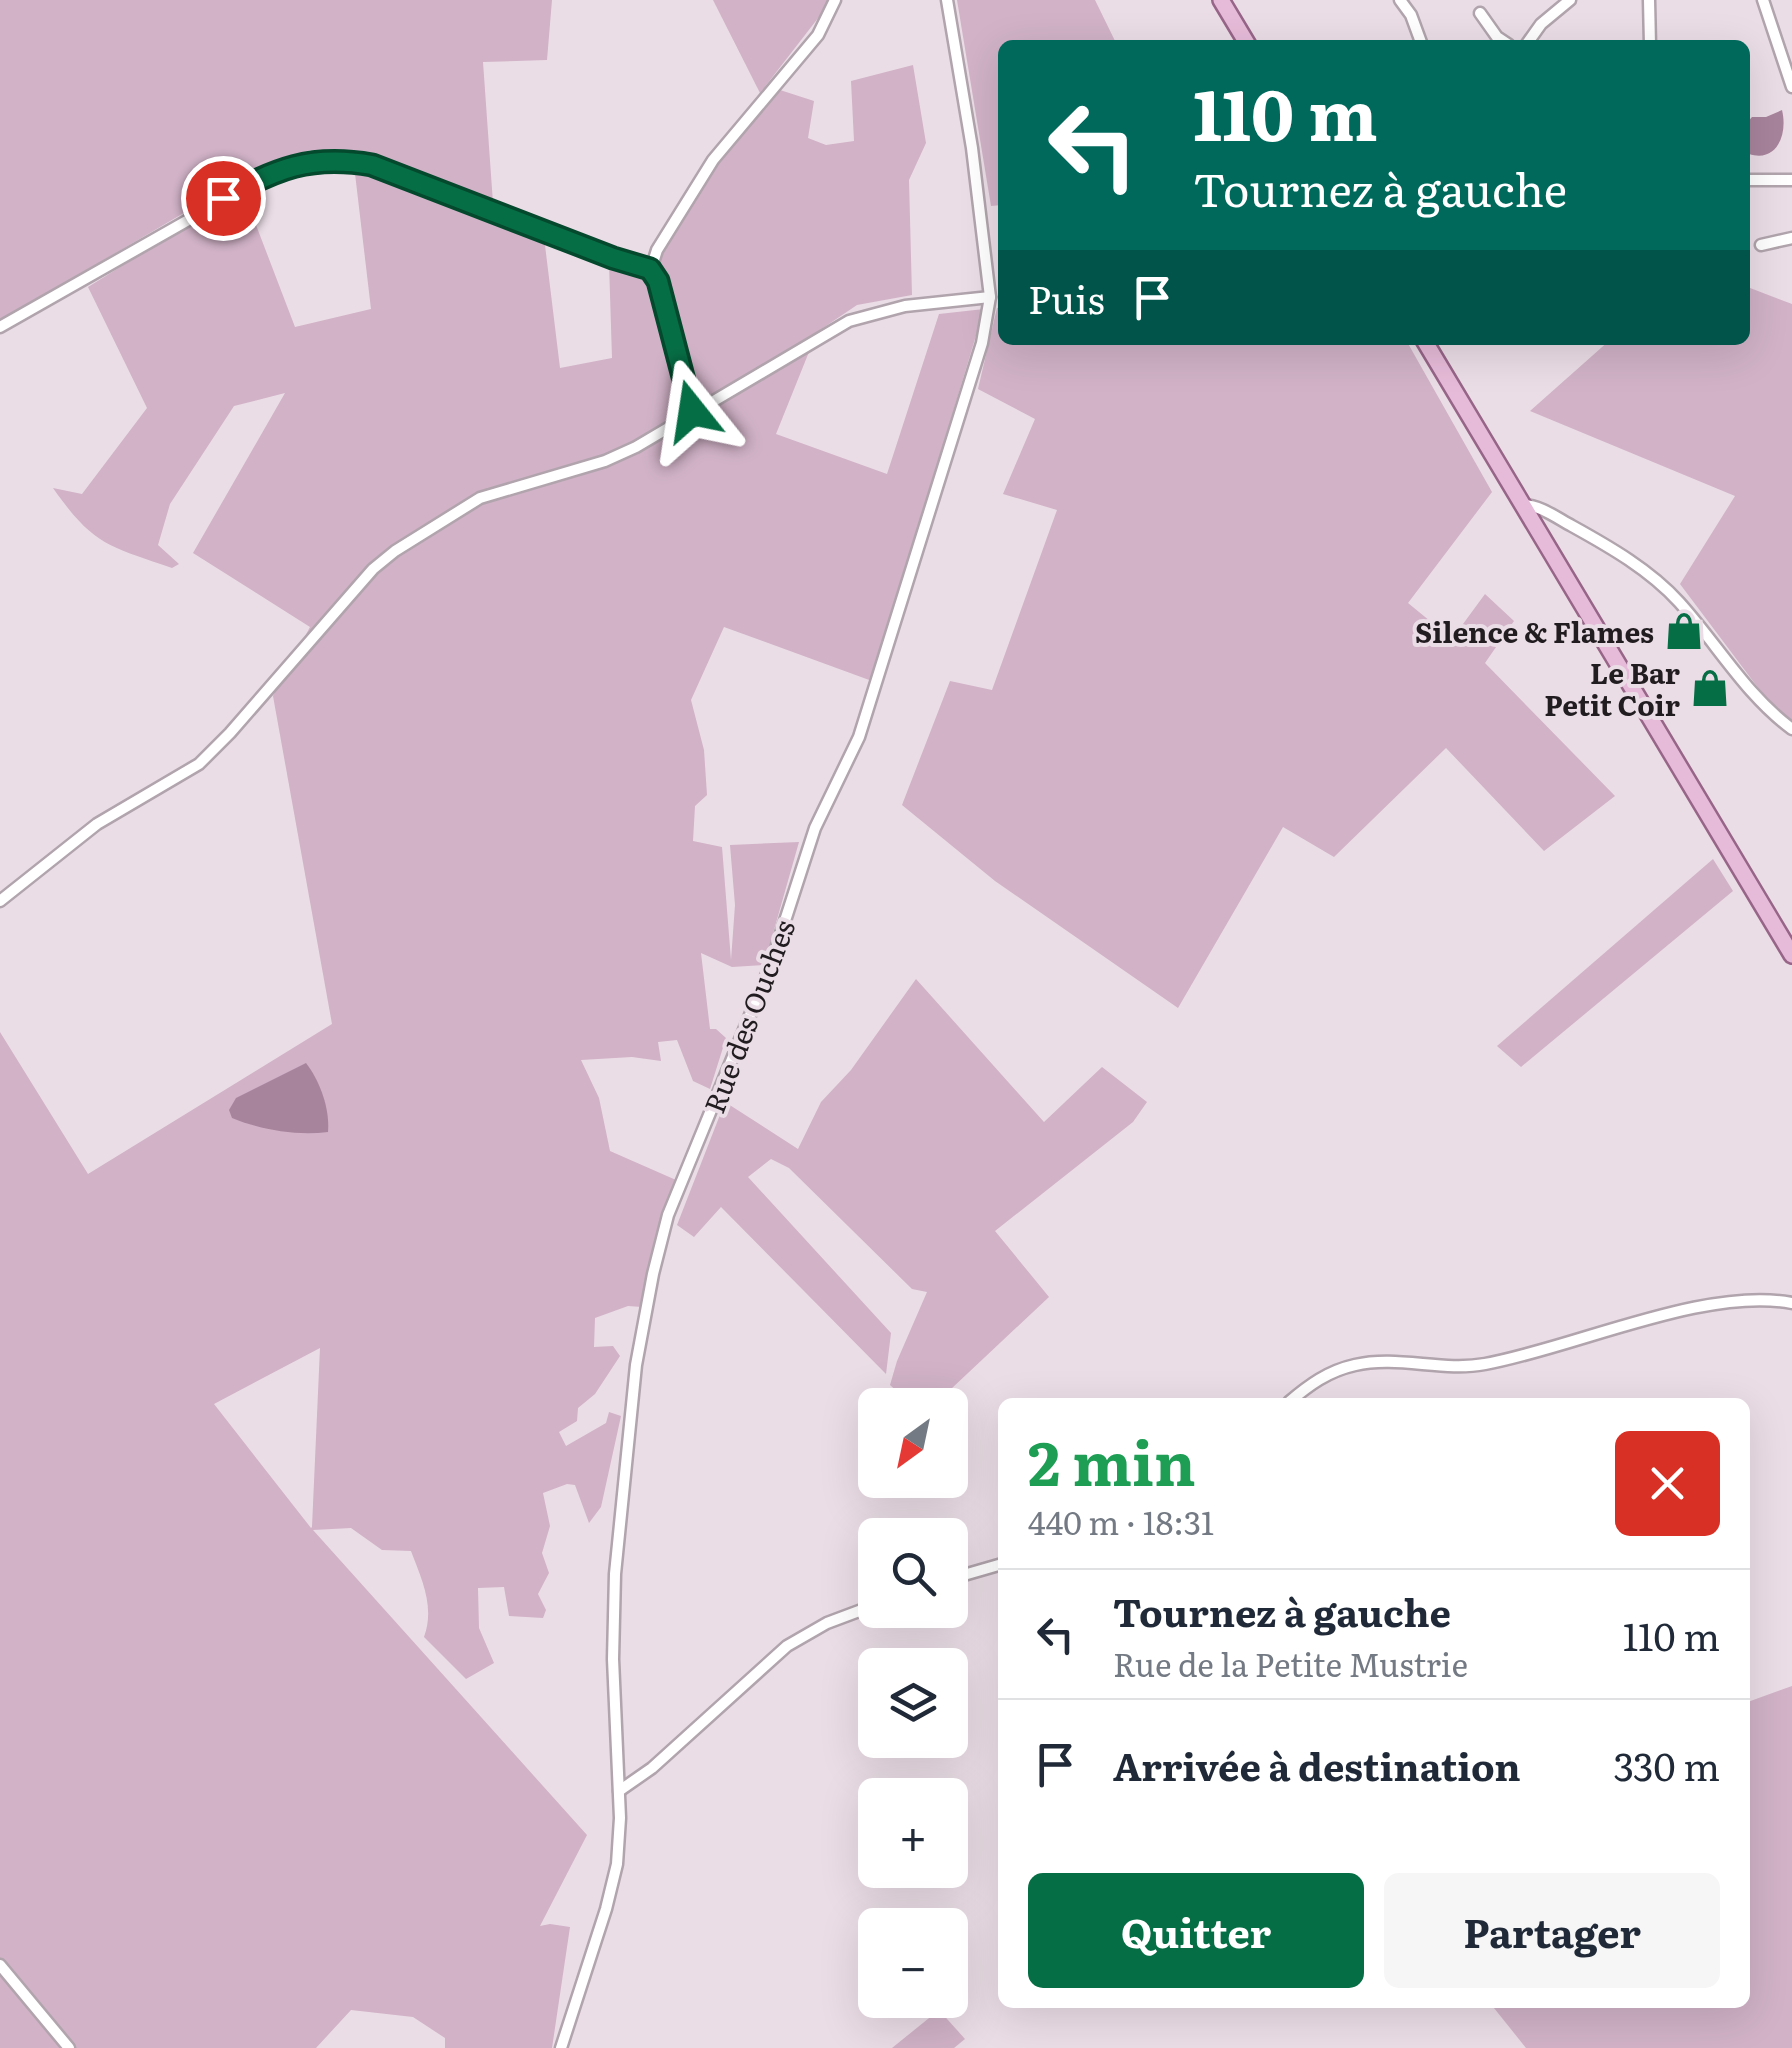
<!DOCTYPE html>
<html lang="fr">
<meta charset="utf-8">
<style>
body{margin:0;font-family:Literata,serif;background:#f6f6f7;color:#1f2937;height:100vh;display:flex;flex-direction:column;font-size:38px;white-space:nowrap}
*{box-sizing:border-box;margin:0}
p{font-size:32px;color:#747a83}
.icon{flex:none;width:55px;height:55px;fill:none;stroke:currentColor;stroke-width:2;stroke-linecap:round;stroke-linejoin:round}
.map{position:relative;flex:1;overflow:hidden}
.details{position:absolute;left:998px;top:1398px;width:752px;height:610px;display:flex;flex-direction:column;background:#fff;border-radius:15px;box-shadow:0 10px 40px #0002}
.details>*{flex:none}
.top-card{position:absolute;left:998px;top:40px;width:752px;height:305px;border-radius:15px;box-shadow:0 10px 40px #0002;background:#00695c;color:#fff;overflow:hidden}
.needle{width:65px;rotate:213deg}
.fabs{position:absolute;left:858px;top:1388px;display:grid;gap:20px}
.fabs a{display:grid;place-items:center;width:110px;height:110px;border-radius:15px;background:#fff;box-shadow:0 10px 40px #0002;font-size:50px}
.pin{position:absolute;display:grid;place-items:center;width:85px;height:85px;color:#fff;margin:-42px;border:5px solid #fff;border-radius:50%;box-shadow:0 2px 10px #0007}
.me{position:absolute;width:110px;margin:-55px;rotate:345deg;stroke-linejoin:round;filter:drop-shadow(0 0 8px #0008)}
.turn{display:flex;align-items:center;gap:35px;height:210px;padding:0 30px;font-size:45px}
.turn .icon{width:130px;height:130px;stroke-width:2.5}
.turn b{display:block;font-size:70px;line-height:85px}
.then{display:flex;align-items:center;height:95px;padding:0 30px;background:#0003;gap:20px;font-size:38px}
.round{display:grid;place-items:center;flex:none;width:105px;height:105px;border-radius:15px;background:#f6f6f7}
.overview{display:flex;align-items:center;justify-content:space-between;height:170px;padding:0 30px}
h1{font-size:60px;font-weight:700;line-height:75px;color:#1e9e55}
.action{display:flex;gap:20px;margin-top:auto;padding:20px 30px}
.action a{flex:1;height:115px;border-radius:15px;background:#066e45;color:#fff;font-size:40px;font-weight:700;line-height:115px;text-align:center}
.action a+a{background:#f6f6f7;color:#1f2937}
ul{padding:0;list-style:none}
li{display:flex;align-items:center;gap:30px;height:130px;padding:0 30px;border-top:2px solid #e0e1e3}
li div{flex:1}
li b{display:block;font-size:38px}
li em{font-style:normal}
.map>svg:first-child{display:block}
</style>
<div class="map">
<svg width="1792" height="2048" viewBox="0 0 1792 2048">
<rect width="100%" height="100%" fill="#ebdde6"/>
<g fill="#d1b2c7" fill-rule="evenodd">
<path d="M0 0H552L547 60 483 62 493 203 352 152 310 150 257 170 0 321Z"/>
<path d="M713 0H828L822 13 760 93Z"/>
<path d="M957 0H1095L1117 45H1002V205L991 206Z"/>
<path d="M913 65 926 143 909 180 912 295 857 305 817 332 776 434 887 474 939 314 984 309 872 681 724 627 691 700 704 750 707 795 695 806 693 841 722 847 731 960 735 905 730 845 799 842 764 965 732 967 701 953 710 1029H716L726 1038 710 1089 693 1081 677 1040 658 1042 661 1061 632 1057 581 1060 599 1098 610 1151 676 1180 663 1218 642 1307 628 1306 595 1318 594 1347 613 1346 620 1356 595 1394 578 1408 577 1421 559 1432 566 1446 606 1423 609 1412 621 1416 601 1507 589 1523 575 1485 567 1484 543 1493 550 1526 542 1553 549 1573 538 1594 546 1610 543 1618 509 1616 504 1587 478 1588 479 1628 494 1663 466 1679 424 1637C435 1607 422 1580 411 1551L382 1550 351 1528 313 1530 587 1835 540 1926 550 1924 570 1927 552 2048H445V2038L413 2017 351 2010 316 2048H0V1032L88 1174 332 1024 273 696 310 627 193 553 285 393 234 406 170 504 158 545 179 564 172 568C108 546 93 545 53 488L82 494 147 408 88 287 243 191 295 327 371 309 354 165 544 237 560 368 612 358 609 263 653 262 711 167 780 90 814 101 808 138 826 145 854 141 851 81ZM320 1348 312 1527 311 1528 214 1404Z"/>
<path d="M1745 286 1792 304V733L1680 584 1735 496 1530 411 1610 340H1745Z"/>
<path d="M1002 307V340H1406L1492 492 1408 603 1452 639 1485 594 1514 621 1485 663 1615 796 1544 851 1446 748 1334 857 1283 827 1178 1008 995 881 902 805 950 681 992 690 1057 510 1003 494 1035 419 978 389 997 308Z"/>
<path d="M1713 859 1733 891 1521 1067 1497 1046Z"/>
<path d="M916 979 1044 1122 1102 1067 1147 1102 1133 1122 995 1231 1049 1297 934 1405H912L890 1385 897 1361 927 1292 912 1289 789 1168 771 1159 748 1177 891 1333 886 1374 721 1207 694 1237 677 1225 725 1102 798 1149 821 1102 851 1070Z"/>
<path d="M1792 1686V2048H1526L1490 2003 1745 2002V1703Z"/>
<path d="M939 2010 965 2039 954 2048H892Z"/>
</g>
<g fill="#a8849c">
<path d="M1782 110C1788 134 1777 163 1749 154L1745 149V125L1752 117H1766Z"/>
<path d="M306 1063C320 1081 330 1109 328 1132 297 1136 261 1130 232 1118L229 1110 236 1098Z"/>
</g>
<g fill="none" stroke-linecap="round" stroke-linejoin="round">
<g stroke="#b1a4ac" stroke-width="15">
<g id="street">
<path d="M1400 0 1411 15 1422 45"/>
<path d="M1649 0 1650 45"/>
<path d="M1763 0 1792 87"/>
<path d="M1480 13 1497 37 1509 45"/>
<path d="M1526 45 1541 24 1570 0"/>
<path d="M1745 180H1792"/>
<path d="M1761 245 1792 238"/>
<path d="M651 269 657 250 713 160 818 35 835 0"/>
<path d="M0 327 264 177 313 160H341L372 165 613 258 651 269 658 281 692 411"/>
<path d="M1523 505C1540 505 1557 518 1572 526 1610 547 1650 570 1679 602 1718 645 1745 694 1792 729"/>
<path d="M0 901 97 824 199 764 230 733 373 569 395 551 480 498 605 461 636 447 849 321 905 306 990 297"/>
<path d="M1289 1402C1309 1385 1328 1371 1355 1365 1398 1355 1442 1372 1485 1364 1574 1348 1706 1286 1792 1303"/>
<path d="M950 1579 1002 1564"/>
<path d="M619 1791 652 1768 787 1646 827 1623 875 1605"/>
<path d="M0 1965 69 2048"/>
<path d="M561 2048 606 1909 617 1864 620 1818 613 1659 615 1574 636 1365 653 1274 668 1215 771 964 815 828 859 737 982 343 990 297 972 148 947 0"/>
</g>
</g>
<g stroke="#976588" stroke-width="20">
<g id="primary">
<path d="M1221 0 1248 45"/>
<path d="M1424 340 1792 955"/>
</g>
</g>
<use href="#street" stroke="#fff" stroke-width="10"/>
<use href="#primary" stroke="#e6bbd9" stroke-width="15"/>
</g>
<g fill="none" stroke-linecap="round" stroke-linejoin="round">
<g stroke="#04482d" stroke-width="25">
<path id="route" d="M223 198C276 169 310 154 372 165L613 258 650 269 658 281 692 411"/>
</g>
<use href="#route" stroke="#066e45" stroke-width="18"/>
</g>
<defs>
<g id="shop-bare" transform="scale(3)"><path d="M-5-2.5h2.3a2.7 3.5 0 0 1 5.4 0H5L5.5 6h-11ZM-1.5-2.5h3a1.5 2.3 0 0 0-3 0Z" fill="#066e45" stroke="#ebdde6" stroke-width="2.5" paint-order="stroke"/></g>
</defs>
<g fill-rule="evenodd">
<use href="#shop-bare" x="1684" y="631"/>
<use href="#shop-bare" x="1710" y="688"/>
</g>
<g text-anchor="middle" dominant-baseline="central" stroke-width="8" stroke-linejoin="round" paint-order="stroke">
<g font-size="28" font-weight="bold" fill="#211c20" stroke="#ebdde6" text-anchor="end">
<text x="1654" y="631">Silence &amp; Flames</text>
<text x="1680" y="672">Le Bar<tspan x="1680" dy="32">Petit Coir</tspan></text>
</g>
<g font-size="28" fill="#211c20" stroke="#ebdde6">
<text transform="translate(748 1016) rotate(-69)">Rue des Ouches</text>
</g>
</g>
</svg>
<div class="fabs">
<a><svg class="needle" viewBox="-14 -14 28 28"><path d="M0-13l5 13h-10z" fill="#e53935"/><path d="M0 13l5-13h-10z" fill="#747a83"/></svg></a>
<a><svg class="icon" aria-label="search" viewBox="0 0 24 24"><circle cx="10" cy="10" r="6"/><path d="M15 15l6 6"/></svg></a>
<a><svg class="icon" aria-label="layers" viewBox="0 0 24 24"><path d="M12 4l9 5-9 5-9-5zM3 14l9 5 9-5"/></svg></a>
<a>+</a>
<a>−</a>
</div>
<div class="pin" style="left:223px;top:198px;background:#d93025"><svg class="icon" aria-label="arrive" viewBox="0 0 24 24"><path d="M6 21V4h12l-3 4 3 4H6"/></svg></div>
<svg class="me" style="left:692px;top:411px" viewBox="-20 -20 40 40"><path d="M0-17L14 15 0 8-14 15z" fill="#066e45" stroke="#fff" stroke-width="4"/></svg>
<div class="top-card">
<div class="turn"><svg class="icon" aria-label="left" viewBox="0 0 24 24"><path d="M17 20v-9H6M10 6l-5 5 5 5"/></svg><div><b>110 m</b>Tournez à gauche</div></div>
<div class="then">Puis<svg class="icon" aria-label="arrive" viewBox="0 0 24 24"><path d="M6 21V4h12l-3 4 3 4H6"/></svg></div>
</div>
<section class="details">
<div class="overview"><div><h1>2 min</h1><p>440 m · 18:31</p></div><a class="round" style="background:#d93025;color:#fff"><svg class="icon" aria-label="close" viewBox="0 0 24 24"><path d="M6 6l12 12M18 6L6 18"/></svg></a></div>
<ul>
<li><svg class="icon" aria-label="left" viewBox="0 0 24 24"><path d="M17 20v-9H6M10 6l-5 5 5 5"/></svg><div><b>Tournez à gauche</b><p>Rue de la Petite Mustrie</p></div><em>110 m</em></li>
<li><svg class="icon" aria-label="arrive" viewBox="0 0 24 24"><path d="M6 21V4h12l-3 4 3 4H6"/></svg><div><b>Arrivée à destination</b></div><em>330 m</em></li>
</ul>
<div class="action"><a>Quitter</a><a>Partager</a></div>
</section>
</div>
